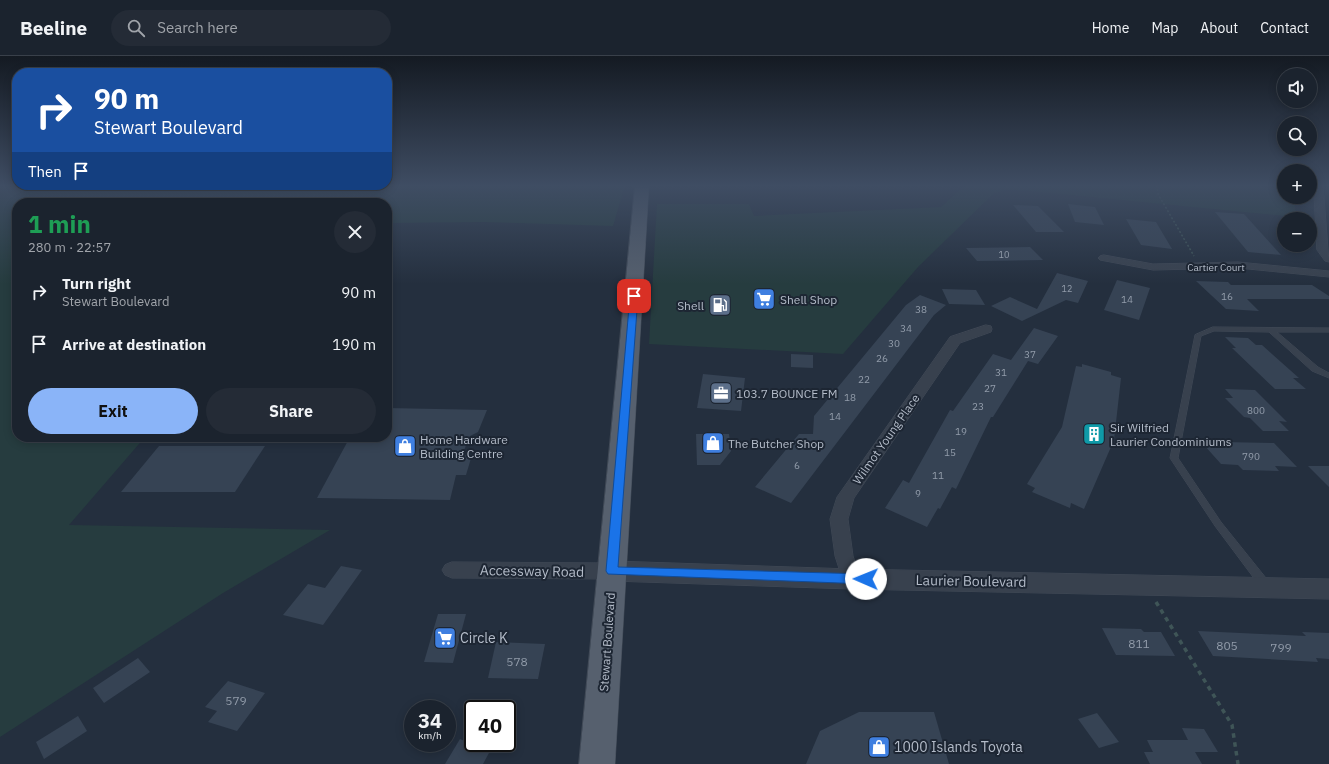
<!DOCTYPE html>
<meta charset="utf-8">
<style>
body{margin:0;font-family:"IBM Plex Sans",sans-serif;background:#242b36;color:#f1f3f6;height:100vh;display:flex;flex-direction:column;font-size:15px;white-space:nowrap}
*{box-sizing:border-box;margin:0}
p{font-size:13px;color:#a0a4aa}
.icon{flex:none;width:22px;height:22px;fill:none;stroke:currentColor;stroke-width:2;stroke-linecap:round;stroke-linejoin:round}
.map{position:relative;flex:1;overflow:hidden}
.sheet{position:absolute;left:12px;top:142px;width:380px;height:244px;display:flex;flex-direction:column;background:#1b232e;border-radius:16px;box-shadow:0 2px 10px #0003,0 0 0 1px #39404a}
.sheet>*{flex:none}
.guide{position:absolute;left:12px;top:12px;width:380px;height:122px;border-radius:16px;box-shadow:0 2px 10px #0003,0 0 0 1px #39404a;background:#1a4fa0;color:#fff;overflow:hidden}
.fabs{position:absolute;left:1277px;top:12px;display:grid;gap:8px}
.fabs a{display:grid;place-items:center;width:40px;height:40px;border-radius:50%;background:#1b232e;box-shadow:0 2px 10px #0003,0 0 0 1px #39404a;font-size:20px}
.speed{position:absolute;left:404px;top:644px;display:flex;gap:8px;font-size:20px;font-weight:700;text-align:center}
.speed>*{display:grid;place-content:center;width:52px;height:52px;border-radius:50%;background:#1b232e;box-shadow:0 2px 10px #0003,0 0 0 1px #39404a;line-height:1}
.speed small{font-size:10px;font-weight:400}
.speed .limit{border:2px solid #111;border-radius:6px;background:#fff;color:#111}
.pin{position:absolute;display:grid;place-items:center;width:34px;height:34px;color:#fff;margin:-17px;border-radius:8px;box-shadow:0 2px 6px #0006}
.me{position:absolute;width:44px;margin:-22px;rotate:271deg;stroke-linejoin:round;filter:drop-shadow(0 0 3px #0008)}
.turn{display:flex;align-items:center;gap:14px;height:84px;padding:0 16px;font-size:18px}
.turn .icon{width:52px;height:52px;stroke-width:2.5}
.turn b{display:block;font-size:28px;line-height:34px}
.then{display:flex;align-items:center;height:38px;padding:0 16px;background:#0003;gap:8px;font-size:15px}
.round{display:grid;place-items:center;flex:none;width:42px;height:42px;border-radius:21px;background:#242b36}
.head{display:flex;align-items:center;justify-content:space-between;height:68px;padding:0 16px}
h1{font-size:24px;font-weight:800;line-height:30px;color:#1e9e55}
.button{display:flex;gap:8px;margin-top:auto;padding:8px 16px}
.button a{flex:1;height:46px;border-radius:24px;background:#8ab4f8;color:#111;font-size:16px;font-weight:800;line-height:46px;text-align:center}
.button a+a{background:#242b36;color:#f1f3f6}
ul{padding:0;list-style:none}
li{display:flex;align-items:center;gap:12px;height:52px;padding:0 16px}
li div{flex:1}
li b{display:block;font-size:15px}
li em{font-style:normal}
header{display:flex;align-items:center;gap:24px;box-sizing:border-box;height:56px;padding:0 20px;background:#1b232e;border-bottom:1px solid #39404a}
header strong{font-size:19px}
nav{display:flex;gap:22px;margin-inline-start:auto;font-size:14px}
.search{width:280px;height:36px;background:#242b36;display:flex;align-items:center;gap:10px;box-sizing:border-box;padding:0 14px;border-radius:22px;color:#a0a4aa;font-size:15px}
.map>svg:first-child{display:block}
</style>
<header>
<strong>Beeline</strong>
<div class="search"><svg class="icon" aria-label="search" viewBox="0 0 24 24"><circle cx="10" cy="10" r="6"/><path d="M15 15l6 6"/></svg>Search here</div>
<nav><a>Home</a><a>Map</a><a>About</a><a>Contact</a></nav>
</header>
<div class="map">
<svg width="1329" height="708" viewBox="0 0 1329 708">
<rect width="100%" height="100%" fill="#242f3e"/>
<g fill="#263c3f">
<path d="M0 129H625L613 170 484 166 387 167V147H17V381H145L69 469 330 474 223 537 0 681Z"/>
<path d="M965 129H1251L1284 135V141H1294L1296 161 1031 135 1004 134 993 138 918 211 843 298 649 288 657 148H749L754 160 941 151Z"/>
</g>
<g fill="#364354">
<path d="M1068 148 1095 151 1104 169 1075 166Z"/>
<path d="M1013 149 1038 150 1064 176H1036Z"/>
<path d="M1215 156 1244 158 1281 199 1248 196Z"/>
<path d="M1126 163 1156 166 1172 193 1141 189Z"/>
<path d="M1030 191 1043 204 977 205 966 192Z"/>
<path d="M1057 217 1088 225 1078 247 1066 244 1022 265 991 250 1010 241 1037 253Z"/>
<path d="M1117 224 1150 232 1139 264 1104 254Z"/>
<path d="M1196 225 1228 226 1231 229H1312L1329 240V243H1247L1259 255 1226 253Z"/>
<path d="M942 233 976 234 985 249 949 248Z"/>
<path d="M920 239 946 249 934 259 791 447 755 431 799 378H813L814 360 906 249Z"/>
<path d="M1034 272 1058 280 1038 308 1028 305 993 361H991L956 433 952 431 940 453 938 452 927 471 885 452 903 424 909 427 950 354 953 355 993 298 1011 304Z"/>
<path d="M1225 281 1248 282 1256 289H1262L1299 322H1293L1306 333H1275L1232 292H1236Z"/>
<path d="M791 298 813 299V312L791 311Z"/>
<path d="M1082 308 1111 316V319L1121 322 1114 384 1084 453 1071 447 1070 452 1032 436 1035 432 1027 428 1062 371 1076 310 1082 311Z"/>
<path d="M703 318 745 322 741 355 697 352Z"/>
<path d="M1225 333 1255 334 1287 366 1279 365 1289 375H1263L1250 362 1244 361 1225 342H1233Z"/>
<path d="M387 352 487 354 478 376 470 380 462 399H472L466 419H456L450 444 317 442 350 381H387Z"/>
<path d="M696 378H729L731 395 720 409H697Z"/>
<path d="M1223 386 1274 387 1297 411 1275 410 1279 415 1243 414 1238 409 1221 408 1204 389H1226Z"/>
<path d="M159 390H265L235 436H121Z"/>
<path d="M1308 410H1329V431Z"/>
<path d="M341 510 362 514 323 569 283 559 308 528 325 532Z"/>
<path d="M438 558H466L453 607 424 606Z"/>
<path d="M1102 572 1141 573 1144 576H1161L1175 600 1116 599Z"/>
<path d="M1198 575 1306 580 1302 576 1329 577V603L1316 602 1318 606 1213 600Z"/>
<path d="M496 586 545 588 538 623 488 622Z"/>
<path d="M138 602 150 616 104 647 93 632Z"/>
<path d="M228 625 265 637 237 675 208 666 217 655 205 651Z"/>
<path d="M859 656H934L949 708H806L820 675Z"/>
<path d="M1097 657 1119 686 1099 692 1078 663Z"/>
<path d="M78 660 87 675 44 703 36 686Z"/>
<path d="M1182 672 1204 673 1218 696H1195L1202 708H1150L1144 696H1153L1147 684H1188Z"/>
<path d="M460 683 490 695 483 708H445Z"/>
</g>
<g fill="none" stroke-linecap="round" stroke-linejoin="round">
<g stroke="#414a57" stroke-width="1">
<path id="service" d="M1213 271 1329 272V276H1277L1318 311 1329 317V322L1312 315 1269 276 1214 275 1201 280 1178 402 1221 466 1270 527 1271 530 1270 533 1266 534 1262 533 1215 470 1170 402 1195 279Z"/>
</g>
<g stroke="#414a57" stroke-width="1">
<g id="minor">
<path d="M1314 129H1323L1329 206 1325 205 1317 194Z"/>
<path d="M1104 199 1153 208 1238 206 1329 215V221L1238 212 1153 214 1100 204 1098 202 1100 200Z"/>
<path d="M986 269 991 270 992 273 991 276 960 287 854 442 848 463 853 500 861 523 858 528 851 531 844 528 835 500 830 463 837 441 950 281Z"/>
<path d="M452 506 612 507 619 510 622 515 619 520 612 523 452 522 445 519 442 514 445 509Z"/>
</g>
</g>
<g stroke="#414a57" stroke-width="1">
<path id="tertiary" d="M612 505 851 513 1329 523V543L851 533 612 525 603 522 600 515 603 508Z"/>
</g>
<g stroke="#414a57" stroke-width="1">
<path id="primary" d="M635 129H649L615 708H579Z"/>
</g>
<path stroke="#3f5557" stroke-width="1.5" stroke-dasharray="2 2" stroke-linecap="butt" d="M1157 129 1158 138 1194 200"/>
<path stroke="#3f5557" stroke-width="3.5" stroke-dasharray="4.5 4.5" stroke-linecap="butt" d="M1156 546 1232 669 1238 708"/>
<use href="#service" fill="#38414e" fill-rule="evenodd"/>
<use href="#minor" fill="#38414e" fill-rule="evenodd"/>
<use href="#tertiary" fill="#38414e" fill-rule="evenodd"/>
<use href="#primary" fill="#56606e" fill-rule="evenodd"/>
</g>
<linearGradient id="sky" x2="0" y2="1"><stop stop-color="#141a22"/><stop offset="0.57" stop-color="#3f4d63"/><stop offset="1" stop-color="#3f4d63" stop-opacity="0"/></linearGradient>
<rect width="1329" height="228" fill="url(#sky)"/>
<path fill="#1a73e8" stroke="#114b97" d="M634 237 638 240 618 511 866 518 871 520 872 523 871 526 866 528 608 518 606 515 630 240Z"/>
<defs>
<g id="supermarket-square" transform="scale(1.15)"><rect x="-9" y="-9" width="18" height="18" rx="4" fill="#3f7fe0" stroke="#1d2633"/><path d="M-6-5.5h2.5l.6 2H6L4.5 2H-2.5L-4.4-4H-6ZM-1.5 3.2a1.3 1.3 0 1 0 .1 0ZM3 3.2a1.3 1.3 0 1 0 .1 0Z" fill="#fff"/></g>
<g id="fuel-square" transform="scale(1.15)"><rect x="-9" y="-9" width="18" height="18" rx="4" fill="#5c6f8a" stroke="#1d2633"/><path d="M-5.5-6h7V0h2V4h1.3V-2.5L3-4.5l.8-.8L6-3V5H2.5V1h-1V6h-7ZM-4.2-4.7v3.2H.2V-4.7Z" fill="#fff"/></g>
<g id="office-square" transform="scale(1.15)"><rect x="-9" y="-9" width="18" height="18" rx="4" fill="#5c6f8a" stroke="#1d2633"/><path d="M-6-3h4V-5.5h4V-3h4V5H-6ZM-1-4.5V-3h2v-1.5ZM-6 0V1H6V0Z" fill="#fff"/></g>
<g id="building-square" transform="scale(1.15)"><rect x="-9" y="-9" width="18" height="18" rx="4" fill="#0f9aa8" stroke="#1d2633"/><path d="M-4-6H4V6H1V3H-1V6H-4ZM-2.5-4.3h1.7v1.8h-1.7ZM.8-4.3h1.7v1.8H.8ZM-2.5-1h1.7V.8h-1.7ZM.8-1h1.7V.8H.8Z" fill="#fff"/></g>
<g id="shop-square" transform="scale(1.15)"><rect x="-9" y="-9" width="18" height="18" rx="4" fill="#3f7fe0" stroke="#1d2633"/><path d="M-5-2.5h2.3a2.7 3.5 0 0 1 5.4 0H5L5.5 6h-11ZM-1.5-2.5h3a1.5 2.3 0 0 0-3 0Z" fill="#fff"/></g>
</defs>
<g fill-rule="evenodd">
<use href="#supermarket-square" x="764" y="243"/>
<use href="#fuel-square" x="720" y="249"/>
<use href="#office-square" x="721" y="337"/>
<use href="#building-square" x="1094" y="378"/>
<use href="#shop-square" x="713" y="387"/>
<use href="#shop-square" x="405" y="390"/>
<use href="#supermarket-square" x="445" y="582"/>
<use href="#shop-square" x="879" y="691"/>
</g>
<g text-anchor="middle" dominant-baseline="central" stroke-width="4" stroke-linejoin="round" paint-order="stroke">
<g font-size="9" fill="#929caa">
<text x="1004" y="198">10</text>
<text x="1067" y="232">12</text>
</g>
<g font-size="10" fill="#b4bcc9" stroke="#1d2633">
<text x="1216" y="211">Cartier Court</text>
</g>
<g font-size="10" fill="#929caa">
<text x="1227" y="240">16</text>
<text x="1127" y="243">14</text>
<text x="921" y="253">38</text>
<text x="906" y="272">34</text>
<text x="894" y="287">30</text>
<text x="1030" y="298">37</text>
<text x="882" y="302">26</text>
<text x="1001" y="316">31</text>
<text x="864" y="323">22</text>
<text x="990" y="332">27</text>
<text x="850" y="341">18</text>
<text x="978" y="350">23</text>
<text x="1256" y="354">800</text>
<text x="835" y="360">14</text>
<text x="961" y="375">19</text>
<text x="950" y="396">15</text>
<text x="1251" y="400">790</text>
<text x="797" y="409">6</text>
<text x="938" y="419">11</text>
<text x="918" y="437">9</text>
</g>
<g font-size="12" fill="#b4bcc9" stroke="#1d2633" text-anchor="start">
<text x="780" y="243">Shell Shop</text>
<text x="704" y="249" text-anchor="end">Shell</text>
<text x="736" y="337">103.7 BOUNCE FM</text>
<text x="1110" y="371">Sir Wilfried<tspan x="1110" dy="14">Laurier Condominiums</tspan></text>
<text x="420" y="383">Home Hardware<tspan x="420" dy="14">Building Centre</tspan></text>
<text x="728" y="387">The Butcher Shop</text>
</g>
<g font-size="12" fill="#b4bcc9" stroke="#1d2633">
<text transform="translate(886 383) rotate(-55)">Wilmot Young Place</text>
<text transform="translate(607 586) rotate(-86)">Stewart Boulevard</text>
</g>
<g font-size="12" fill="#929caa">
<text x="1139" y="587">811</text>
<text x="1227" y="589">805</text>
<text x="1281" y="591">799</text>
<text x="517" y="605">578</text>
<text x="236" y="644">579</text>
</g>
<g font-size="14" fill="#b4bcc9" stroke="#1d2633">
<text transform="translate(532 515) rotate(1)">Accessway Road</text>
<text transform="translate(971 525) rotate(1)">Laurier Boulevard</text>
</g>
<g font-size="14" fill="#b4bcc9" stroke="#1d2633" text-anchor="start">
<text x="460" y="582">Circle K</text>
<text x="894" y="691">1000 Islands Toyota</text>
</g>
</g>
</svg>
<div class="fabs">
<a><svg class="icon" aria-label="sound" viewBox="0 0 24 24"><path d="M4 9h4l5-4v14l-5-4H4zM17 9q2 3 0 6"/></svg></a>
<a><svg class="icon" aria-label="search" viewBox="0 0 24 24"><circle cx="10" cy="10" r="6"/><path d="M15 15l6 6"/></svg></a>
<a>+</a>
<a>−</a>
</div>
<div class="speed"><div>34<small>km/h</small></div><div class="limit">40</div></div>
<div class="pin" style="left:634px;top:240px;background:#d93025"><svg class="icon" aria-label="arrive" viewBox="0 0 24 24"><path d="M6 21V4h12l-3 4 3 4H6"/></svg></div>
<svg class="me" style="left:866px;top:523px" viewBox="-20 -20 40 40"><circle r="19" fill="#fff"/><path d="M0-13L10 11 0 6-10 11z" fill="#1a73e8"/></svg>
<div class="guide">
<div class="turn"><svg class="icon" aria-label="right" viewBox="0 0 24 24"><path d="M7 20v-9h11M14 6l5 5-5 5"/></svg><div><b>90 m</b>Stewart Boulevard</div></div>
<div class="then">Then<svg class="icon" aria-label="arrive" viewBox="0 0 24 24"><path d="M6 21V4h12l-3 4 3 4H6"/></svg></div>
</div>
<section class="sheet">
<div class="head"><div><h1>1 min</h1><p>280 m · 22:57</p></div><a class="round"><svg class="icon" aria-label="close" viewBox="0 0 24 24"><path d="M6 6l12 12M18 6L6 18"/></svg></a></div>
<ul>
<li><svg class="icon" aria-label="right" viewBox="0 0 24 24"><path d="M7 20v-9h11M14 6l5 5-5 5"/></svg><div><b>Turn right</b><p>Stewart Boulevard</p></div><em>90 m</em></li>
<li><svg class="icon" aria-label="arrive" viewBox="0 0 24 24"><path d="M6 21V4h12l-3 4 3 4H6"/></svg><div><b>Arrive at destination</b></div><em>190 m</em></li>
</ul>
<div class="button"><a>Exit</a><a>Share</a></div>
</section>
</div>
